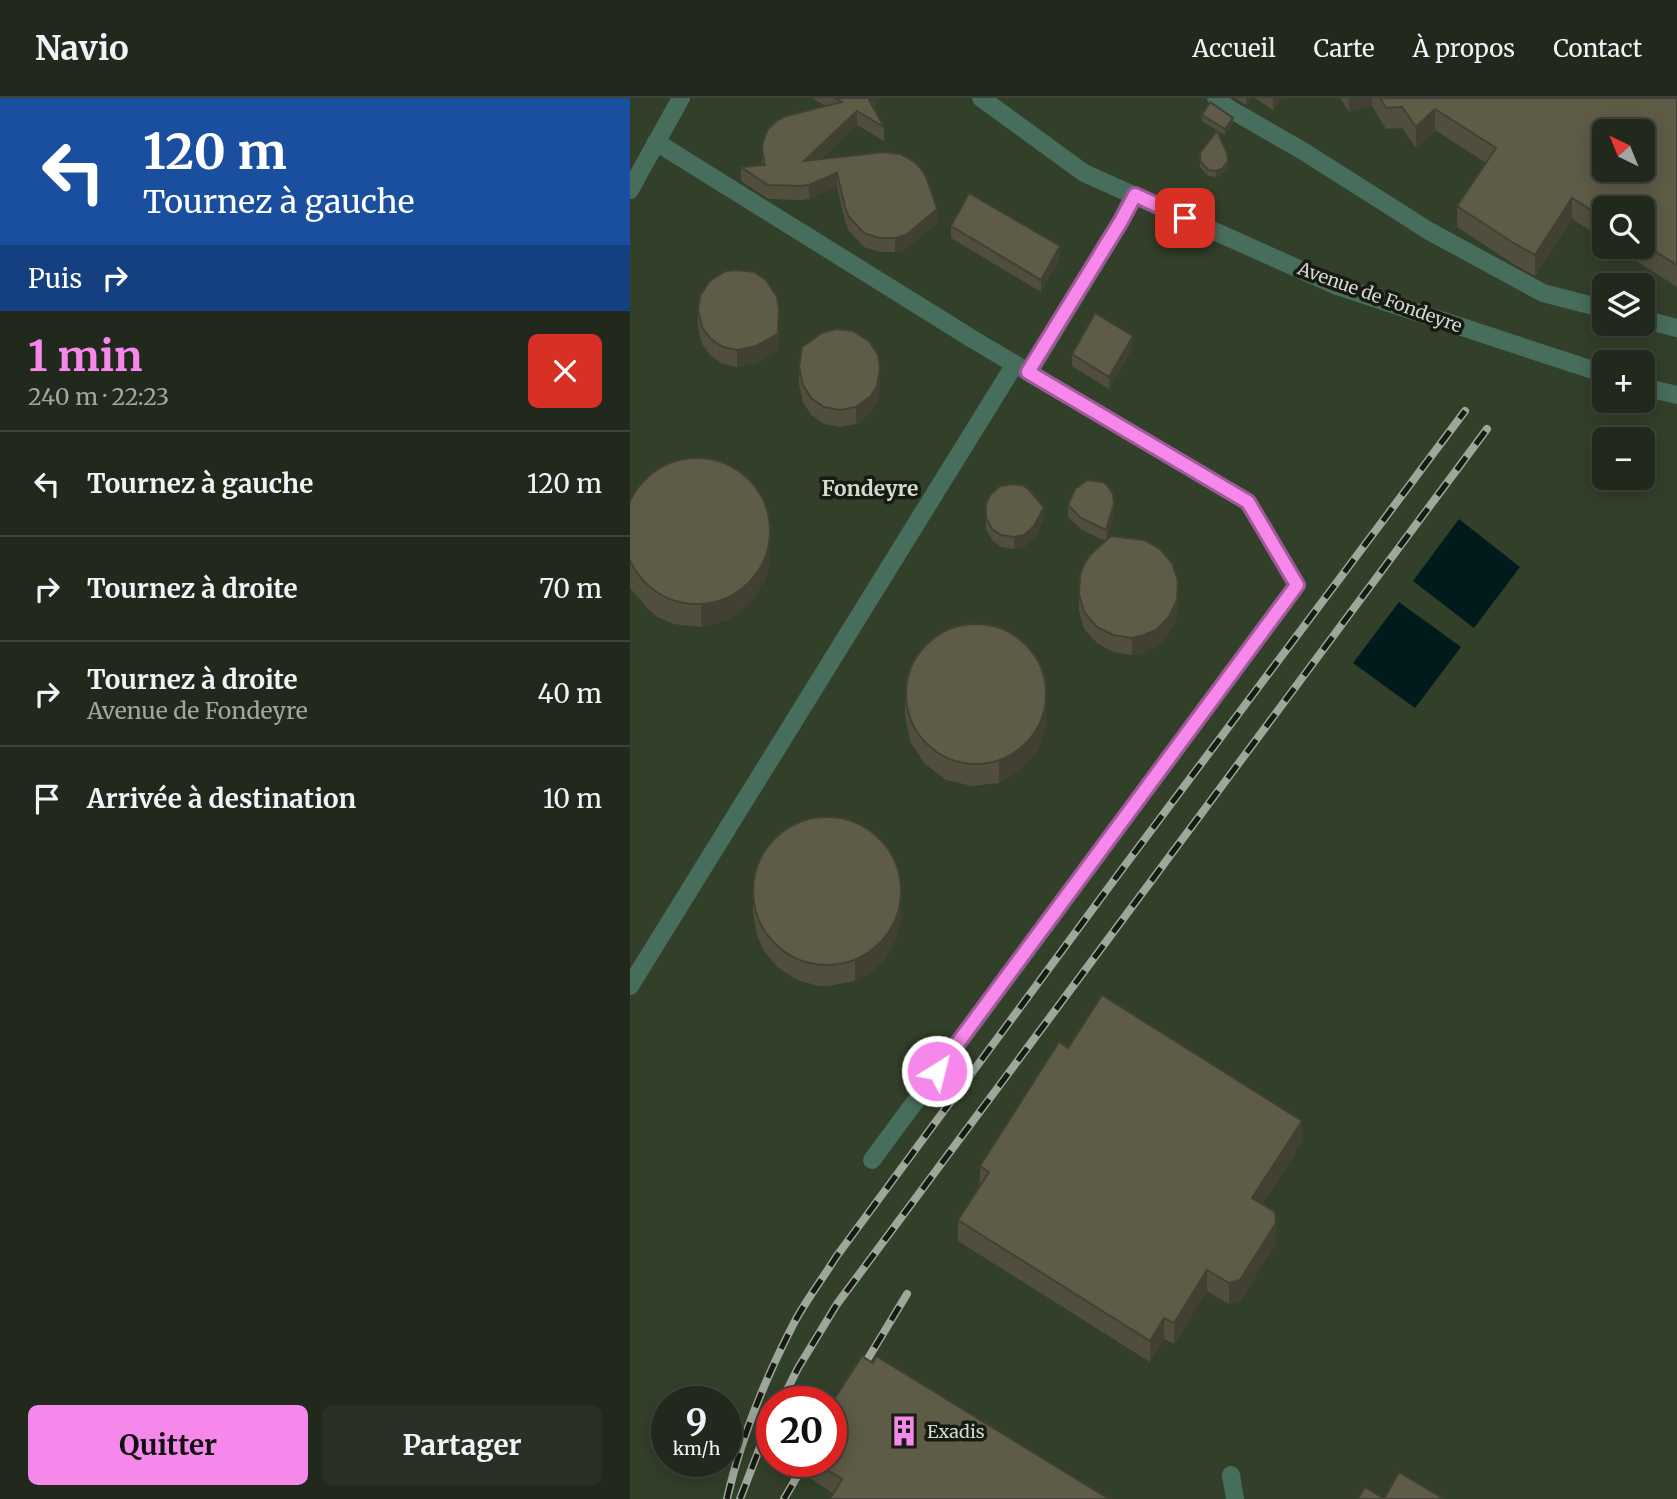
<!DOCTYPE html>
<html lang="fr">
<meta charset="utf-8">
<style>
body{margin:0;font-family:Merriweather,serif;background:#293025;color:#f1f3f6;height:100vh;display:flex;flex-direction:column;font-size:26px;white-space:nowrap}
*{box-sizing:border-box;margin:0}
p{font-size:23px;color:#a2a6a3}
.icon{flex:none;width:38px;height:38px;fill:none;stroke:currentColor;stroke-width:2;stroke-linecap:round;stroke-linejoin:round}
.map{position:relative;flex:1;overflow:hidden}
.drawer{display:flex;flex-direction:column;background:#21281c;width:630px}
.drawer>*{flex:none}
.guide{background:#1a4fa0;color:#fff;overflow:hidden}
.needle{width:46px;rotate:317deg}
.controls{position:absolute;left:962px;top:21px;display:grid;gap:14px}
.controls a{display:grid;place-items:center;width:63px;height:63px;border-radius:10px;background:#21281c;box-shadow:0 4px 18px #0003,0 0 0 2px #3e443b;font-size:35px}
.speed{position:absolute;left:21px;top:1288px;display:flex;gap:14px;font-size:35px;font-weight:700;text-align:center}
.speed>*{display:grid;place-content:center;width:91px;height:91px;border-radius:50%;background:#21281c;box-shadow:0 4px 18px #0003,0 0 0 2px #3e443b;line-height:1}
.speed small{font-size:18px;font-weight:400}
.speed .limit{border:10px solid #d22;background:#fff;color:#111}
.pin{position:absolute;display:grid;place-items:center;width:60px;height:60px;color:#fff;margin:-30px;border-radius:14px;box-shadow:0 4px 10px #0006}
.me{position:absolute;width:77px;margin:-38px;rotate:36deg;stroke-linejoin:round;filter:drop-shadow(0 0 5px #0008)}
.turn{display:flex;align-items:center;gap:24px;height:147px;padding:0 28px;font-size:32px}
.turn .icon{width:91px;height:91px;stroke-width:2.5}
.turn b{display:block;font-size:49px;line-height:60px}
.then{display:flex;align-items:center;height:66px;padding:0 28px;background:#0003;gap:14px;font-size:26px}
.round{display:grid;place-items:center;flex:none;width:74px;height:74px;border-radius:10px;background:#293025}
.overview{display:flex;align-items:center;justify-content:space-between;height:119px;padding:0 28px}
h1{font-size:42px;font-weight:700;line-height:52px;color:#f788eb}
.cta{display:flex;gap:14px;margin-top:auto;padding:14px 28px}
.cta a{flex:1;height:80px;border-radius:10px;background:#f788eb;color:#111;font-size:28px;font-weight:700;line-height:80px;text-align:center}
.cta a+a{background:#293025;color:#f1f3f6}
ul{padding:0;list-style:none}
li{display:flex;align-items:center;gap:21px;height:105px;padding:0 28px;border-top:2px solid #3e443b}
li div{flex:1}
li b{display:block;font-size:26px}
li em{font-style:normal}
header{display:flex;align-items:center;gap:42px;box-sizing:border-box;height:98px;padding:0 35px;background:#21281c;border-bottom:2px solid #3e443b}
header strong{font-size:33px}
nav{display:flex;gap:38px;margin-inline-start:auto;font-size:24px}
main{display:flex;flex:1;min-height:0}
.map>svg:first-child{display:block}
</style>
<header>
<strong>Navio</strong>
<nav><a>Accueil</a><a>Carte</a><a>À propos</a><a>Contact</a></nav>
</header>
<main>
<section class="drawer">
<div class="guide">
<div class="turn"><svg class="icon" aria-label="left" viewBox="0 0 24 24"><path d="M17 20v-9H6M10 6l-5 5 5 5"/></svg><div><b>120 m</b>Tournez à gauche</div></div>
<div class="then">Puis<svg class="icon" aria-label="right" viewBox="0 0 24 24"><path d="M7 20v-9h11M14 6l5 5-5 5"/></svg></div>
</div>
<div class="overview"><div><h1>1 min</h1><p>240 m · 22:23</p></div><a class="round" style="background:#d93025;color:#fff"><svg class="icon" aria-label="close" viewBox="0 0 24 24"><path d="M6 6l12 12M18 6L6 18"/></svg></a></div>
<ul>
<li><svg class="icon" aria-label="left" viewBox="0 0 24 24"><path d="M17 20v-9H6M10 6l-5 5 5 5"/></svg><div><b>Tournez à gauche</b></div><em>120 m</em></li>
<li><svg class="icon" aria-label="right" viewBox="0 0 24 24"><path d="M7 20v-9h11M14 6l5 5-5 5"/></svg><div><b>Tournez à droite</b></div><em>70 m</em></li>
<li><svg class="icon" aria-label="right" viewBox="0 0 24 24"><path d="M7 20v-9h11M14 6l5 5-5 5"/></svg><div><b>Tournez à droite</b><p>Avenue de Fondeyre</p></div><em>40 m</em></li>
<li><svg class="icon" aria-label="arrive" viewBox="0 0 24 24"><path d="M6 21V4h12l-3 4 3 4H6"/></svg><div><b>Arrivée à destination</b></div><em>10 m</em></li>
</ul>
<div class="cta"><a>Quitter</a><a>Partager</a></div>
</section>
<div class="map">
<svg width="1047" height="1401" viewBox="0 0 1047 1401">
<rect width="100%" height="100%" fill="#2c3525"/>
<path fill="#323f29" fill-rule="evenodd" d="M0 0H1047V1401H0ZM975 33H1013V72H975ZM975 110H1013V149H975ZM975 187H1013V226H975ZM975 264H1013V303H975ZM975 341H1013V380H975ZM37 1304H96V1363H37ZM142 1304H201V1363H142Z"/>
<g fill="#011a1b">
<path d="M829 421 890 469 844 530 783 483Z"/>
<path d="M769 504 831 549 785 610 723 565Z"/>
</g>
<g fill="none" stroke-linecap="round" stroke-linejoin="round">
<g stroke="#476d5c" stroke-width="18">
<path d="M586 0 598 10 673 53 799 133 913 195 975 211"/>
<path d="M26 44 344 242 618 404 667 487 242 1062"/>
<path d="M0 92 51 0"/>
<path d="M1013 221 1047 230"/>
<path d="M399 274 491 123 504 97"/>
<path d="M0 888 385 266"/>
</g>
<g stroke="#476d5c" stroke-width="18">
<path d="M351 0 454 75 707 188 975 276"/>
<path d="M1013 289 1047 297"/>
<path d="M601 1377 605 1401"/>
</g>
<g stroke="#9fa69a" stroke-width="8">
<g id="rail">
<path d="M228 1277 277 1196"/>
<path d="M151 1304 168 1270 207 1206 857 331"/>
<path d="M97 1401C111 1339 136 1279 165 1223 177 1201 193 1180 206 1159L490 774 835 313"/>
<path d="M110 1401 135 1336 142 1321"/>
<path d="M154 1401 176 1363"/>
</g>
</g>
<use href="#rail" stroke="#171b14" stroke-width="5" stroke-dasharray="16" stroke-linecap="butt"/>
</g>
<g fill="#514e3d">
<path d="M182 0H246V10L244 12 254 29V43L227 27 191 61 307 125 276 151 265 154H249L234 149 219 133 215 123 207 89 179 101 171 102 138 101 111 83V69L132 67V52L196 8Z"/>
<path d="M605 0H621L616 7Z"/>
<path d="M625 0H651L643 12Z"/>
<path d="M710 0H1047V189L985 149H1013V110H975V142L942 121 905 178 885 167 827 129V108L856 65 805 32 786 50 772 30 756 31 742 8 719 14Z"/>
<path d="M572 17 603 26 595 37 572 23Z"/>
<path d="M570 63 598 69 592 77 586 79 578 78 570 69Z"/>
<path d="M321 128 430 160 411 194 321 140Z"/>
<path d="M68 212 149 227 148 253 126 265 107 269 93 266 81 258 72 246 68 229Z"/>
<path d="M503 249 479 291 442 268V256Z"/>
<path d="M169 269 250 287 247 304 241 314 226 326 210 329 194 326 181 317 173 304 169 286Z"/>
<path d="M0 400 140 464 135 482 120 505 98 522 71 529 43 526 26 518 19 512 0 490Z"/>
<path d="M356 406 414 421 404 440 394 449 384 451 371 449 362 442 356 431Z"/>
<path d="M438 407 484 418 476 442 548 500 547 519 539 536 526 549 514 554 502 557 483 554 467 545 454 531 449 513V496L475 443 451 431 438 419Z"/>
<path d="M275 597 416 626 408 652 391 672 369 685 342 688 316 682 295 666 281 645 275 619Z"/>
<path d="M123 792 271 824 266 840 254 862 241 874 225 883 198 888H188L168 882 151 872 143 864 135 854 127 838 123 814Z"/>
<path d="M438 950 672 1044 632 1106 646 1146 610 1203 599 1206 577 1193 544 1246 534 1241 520 1264 328 1143V1122L350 1087V1068Z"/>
<path d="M243 1265 479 1401 203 1395 181 1381V1371L174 1367V1363H201Z"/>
</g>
<g fill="#424032">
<path d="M241 0H246V10L239 16V2Z"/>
<path d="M616 0H621L616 7Z"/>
<path d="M643 0H651L643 12Z"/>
<path d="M719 0H742V8L719 14Z"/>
<path d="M805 11V32L786 50V29Z"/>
<path d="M227 13V27L174 77V63Z"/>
<path d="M603 20V26L595 37V31Z"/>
<path d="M598 63V69L592 77 586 79V73Z"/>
<path d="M207 75V89L179 101V87Z"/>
<path d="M942 100V121L905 178V157Z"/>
<path d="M307 111V125L276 151 265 154V140Z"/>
<path d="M430 148V160L411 194V182Z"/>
<path d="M149 210 148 253 126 265 107 269V252Z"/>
<path d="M503 238V249L479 291V279Z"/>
<path d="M250 270V287L247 304 241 314 226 326V309Z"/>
<path d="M484 406V418L476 444V432Z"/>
<path d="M414 409V421L404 440 394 449 384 451V439Z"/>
<path d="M140 442V464L135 482 120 505 98 522 71 529V508Z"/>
<path d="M548 483 547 519 539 536 526 549 514 554 502 557V540Z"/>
<path d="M416 605V626L408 652 391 672 369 685V664Z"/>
<path d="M271 791V824L266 840 254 862 241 874 225 883V861Z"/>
<path d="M672 1023V1044L622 1120V1100Z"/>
<path d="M646 1125V1146L610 1203 599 1206V1185Z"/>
<path d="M577 1172V1193L544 1246V1225Z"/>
<path d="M534 1220V1241L520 1264V1243Z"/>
</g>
<g fill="#5e5b47" stroke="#424032" stroke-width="2" fill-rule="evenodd">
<path d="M205 0H241L239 2 254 29 227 13 174 63 254 54 270 56 285 64 292 72 297 81 307 111 276 137 265 140H249L234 135 219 119 215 109 207 75 179 87 171 88 138 87 111 69 135 67 132 52 133 44 138 31 148 22 156 18 212 4Z"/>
<path d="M750 0H1047V167L1013 146V110H975V121L942 100 905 157 885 146 827 108 866 50 805 11 786 29 772 9 756 10ZM975 33H1013V72H975Z"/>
<path d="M580 4 603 20 595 31 572 17Z"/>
<path d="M587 33 597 55 598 63 592 71 586 73 578 72 570 63V55Z"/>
<path d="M339 95 430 148 411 182 321 128Z"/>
<path d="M108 172 124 174 136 182 147 199 149 210 148 236 126 248 107 252 93 249 81 241 72 229 68 212 70 198 79 184 84 180 96 173Z"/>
<path d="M465 215 503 238 479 279 442 256Z"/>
<path d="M206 231 223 233 239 243 248 257 250 270 247 288 241 298 226 309 210 312 194 309 181 300 173 287 169 269 172 249 192 235Z"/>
<circle cx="67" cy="433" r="73"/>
<path d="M457 382 473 384 477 387 483 396 484 406 476 432 451 420 438 407 445 391Z"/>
<path d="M383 386 394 388 399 392 414 409 404 428 394 437 384 439 371 437 362 431 356 420V406L360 397 370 388Z"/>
<path d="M481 438 514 442 530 451 542 465 548 483 547 502 539 519 526 532 514 537 502 540 483 537 467 529 454 514 449 496 450 478 454 466 461 456Z"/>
<circle cx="346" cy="596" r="70"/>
<circle cx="197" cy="793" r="74"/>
<path d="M472 897 672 1023 622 1100 645 1114 646 1125 610 1182 599 1185 577 1172 544 1225 534 1220 520 1243 328 1122 359 1074 350 1068 429 944 438 950Z"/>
<path d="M232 1258 243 1265 246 1258 479 1401H200L212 1381 183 1363H201V1306Z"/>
<path d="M769 1374 814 1401H728L735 1389 754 1401Z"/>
</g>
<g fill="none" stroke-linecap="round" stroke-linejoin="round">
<g stroke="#a15899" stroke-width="18">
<path id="route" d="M307 973 667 487 618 404 398 274 491 123 505 97 555 120"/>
</g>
<use href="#route" stroke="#f788eb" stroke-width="12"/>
</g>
<defs>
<g id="building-bare" transform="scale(2.415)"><path d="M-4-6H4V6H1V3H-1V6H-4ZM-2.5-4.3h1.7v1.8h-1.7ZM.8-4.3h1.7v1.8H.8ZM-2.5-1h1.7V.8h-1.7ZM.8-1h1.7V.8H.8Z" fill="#f788eb" stroke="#171b14" stroke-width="2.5" paint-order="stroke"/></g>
</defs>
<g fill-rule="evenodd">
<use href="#building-bare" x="274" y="1333"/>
</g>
<g text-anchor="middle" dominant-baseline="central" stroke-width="7" stroke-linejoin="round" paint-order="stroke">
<g font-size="18" fill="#d2d8ce" stroke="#171b14">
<text transform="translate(750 199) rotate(20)">Avenue de Fondeyre</text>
</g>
<g font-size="18" fill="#d2d8ce" stroke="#171b14" text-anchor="start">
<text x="297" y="1333">Exadis</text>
</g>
<g font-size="21" font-weight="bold" fill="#d1ddc9" stroke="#171b14">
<text x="240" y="390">Fondeyre</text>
</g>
</g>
</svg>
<div class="controls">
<a><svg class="needle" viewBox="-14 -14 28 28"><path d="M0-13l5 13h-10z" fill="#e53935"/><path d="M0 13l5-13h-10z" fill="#a2a6a3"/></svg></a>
<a><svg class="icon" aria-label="search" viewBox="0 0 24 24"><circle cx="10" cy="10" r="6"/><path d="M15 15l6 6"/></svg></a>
<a><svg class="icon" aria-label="layers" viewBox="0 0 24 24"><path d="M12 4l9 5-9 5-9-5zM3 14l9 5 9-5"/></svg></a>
<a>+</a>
<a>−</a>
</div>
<div class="speed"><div>9<small>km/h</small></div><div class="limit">20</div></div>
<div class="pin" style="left:555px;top:120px;background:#d93025"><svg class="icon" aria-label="arrive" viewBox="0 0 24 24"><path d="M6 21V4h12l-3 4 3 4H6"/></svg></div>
<svg class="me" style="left:307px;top:973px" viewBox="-20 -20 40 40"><circle r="17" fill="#f788eb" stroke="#fff" stroke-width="3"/><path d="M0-11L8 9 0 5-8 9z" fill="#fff"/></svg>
</div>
</main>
